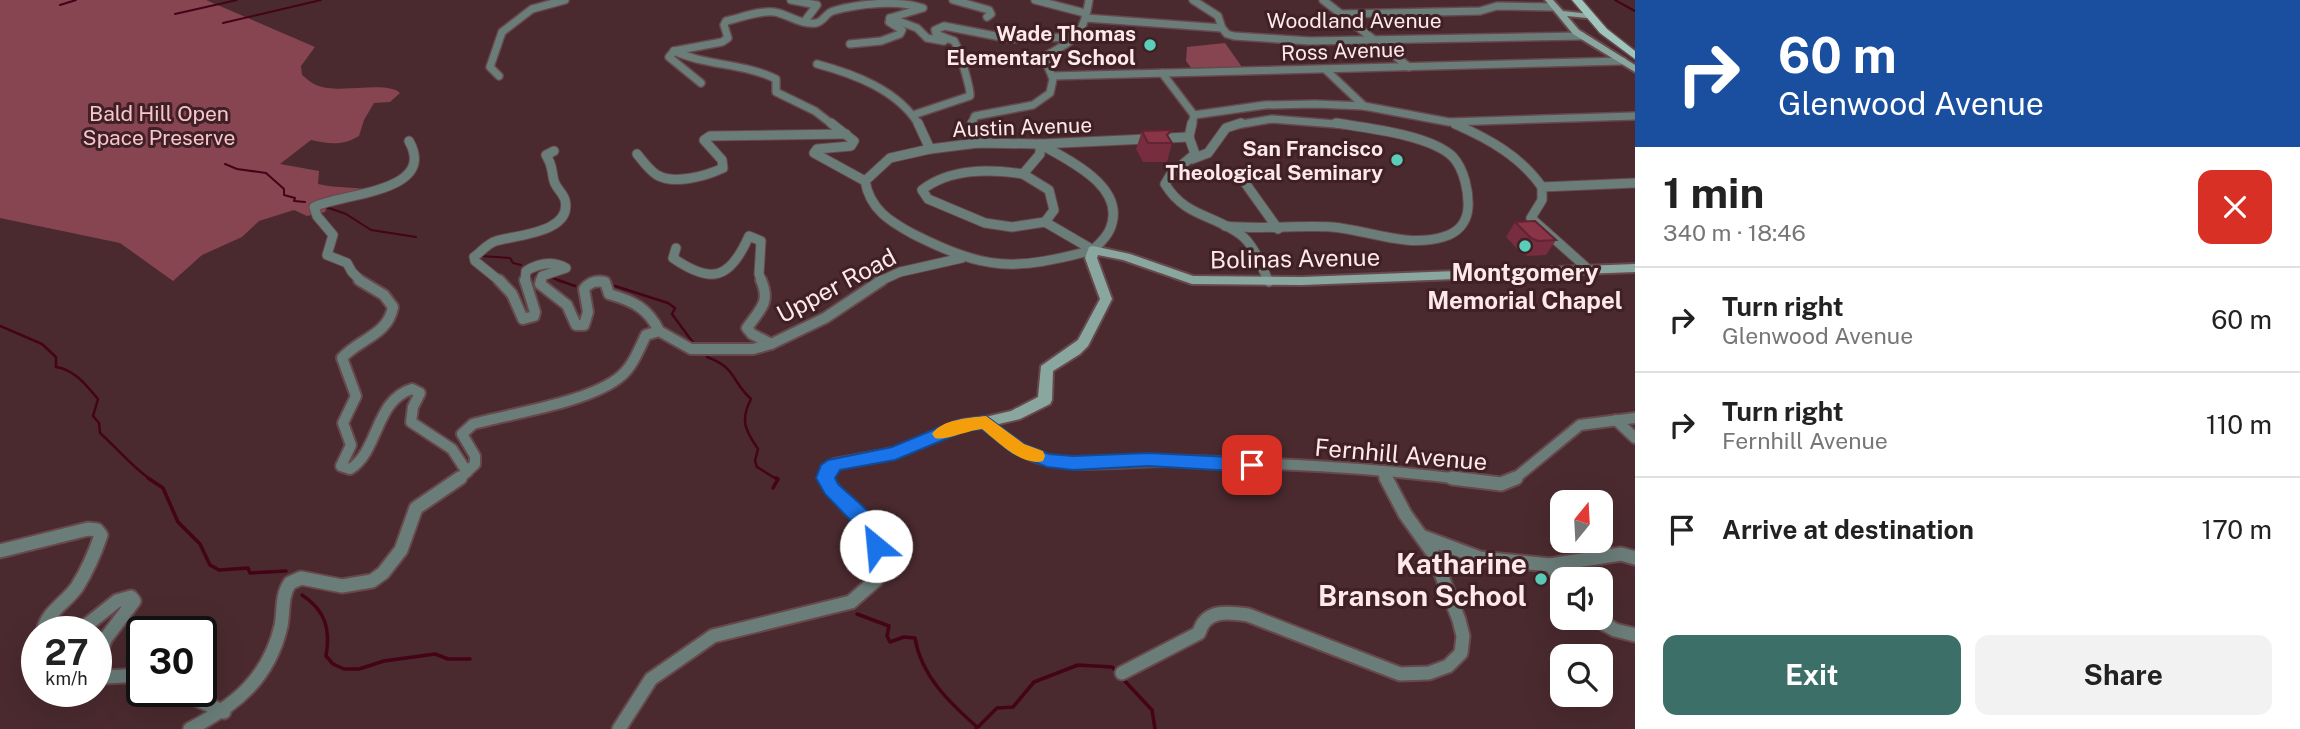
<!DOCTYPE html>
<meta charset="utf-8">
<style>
body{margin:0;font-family:"Public Sans",sans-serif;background:#f2f2f2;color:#222;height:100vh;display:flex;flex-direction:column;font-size:26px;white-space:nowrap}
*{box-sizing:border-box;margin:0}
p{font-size:23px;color:#767676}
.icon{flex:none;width:38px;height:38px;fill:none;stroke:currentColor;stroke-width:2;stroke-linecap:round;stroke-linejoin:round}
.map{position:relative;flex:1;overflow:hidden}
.side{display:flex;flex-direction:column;background:#fff;width:665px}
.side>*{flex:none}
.guide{background:#1a4fa0;color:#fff;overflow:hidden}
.needle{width:46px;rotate:18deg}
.tools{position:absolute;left:1550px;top:490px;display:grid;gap:14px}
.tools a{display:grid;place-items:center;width:63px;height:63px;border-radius:14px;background:#fff;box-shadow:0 7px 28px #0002;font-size:35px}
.speed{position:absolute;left:21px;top:616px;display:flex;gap:14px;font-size:35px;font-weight:700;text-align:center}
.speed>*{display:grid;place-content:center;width:91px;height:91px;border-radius:50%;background:#fff;box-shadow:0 7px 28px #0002;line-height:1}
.speed small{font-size:18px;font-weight:400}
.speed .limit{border:4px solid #111;border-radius:10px;background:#fff;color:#111}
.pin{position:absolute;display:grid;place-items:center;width:60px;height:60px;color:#fff;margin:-30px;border-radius:14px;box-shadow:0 4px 10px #0006}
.me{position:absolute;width:77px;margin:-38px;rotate:332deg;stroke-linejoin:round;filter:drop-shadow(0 0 5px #0008)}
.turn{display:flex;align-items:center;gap:24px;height:147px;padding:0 28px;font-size:32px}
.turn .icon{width:91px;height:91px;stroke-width:2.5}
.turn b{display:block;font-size:49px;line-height:60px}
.round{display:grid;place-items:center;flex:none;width:74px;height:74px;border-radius:14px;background:#f2f2f2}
.overview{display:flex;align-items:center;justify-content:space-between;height:119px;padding:0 28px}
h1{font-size:42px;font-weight:700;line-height:52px}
.button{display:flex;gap:14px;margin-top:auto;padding:14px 28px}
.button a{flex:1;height:80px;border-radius:14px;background:#3c6f67;color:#fff;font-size:28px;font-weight:700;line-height:80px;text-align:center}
.button a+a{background:#f2f2f2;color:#222}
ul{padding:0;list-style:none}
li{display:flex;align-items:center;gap:21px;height:105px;padding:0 28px;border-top:2px solid #e0e0e0}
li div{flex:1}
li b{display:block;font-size:26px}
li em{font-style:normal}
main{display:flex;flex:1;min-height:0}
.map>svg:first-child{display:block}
</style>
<main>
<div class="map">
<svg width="1635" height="729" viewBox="0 0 1635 729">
<rect width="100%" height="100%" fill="#4a2a2f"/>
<g fill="#874551">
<path d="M0 0H206L315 47 301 66 302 75C306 78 311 83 316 85 339 95 385 80 400 93L390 102 374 103 364 120 359 136C342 146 329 144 311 140L280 164 319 171 318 184C338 189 357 186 375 191L328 203 325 212 307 216 294 210 259 221 242 237 202 255 173 281 120 243 0 218Z"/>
<path d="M1225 43 1242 67 1192 69 1186 61 1187 47Z"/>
</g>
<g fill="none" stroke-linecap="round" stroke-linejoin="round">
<g stroke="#440317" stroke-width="2">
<path d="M1615 0 1635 11"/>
<path d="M60 5 76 0"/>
<path d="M175 14 237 0"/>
<path d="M223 23 321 0"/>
<path d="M225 164 237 169 266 173 284 189V195L295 198 294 201 305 202"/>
<path d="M326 207 346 214 371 230 416 237"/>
<path d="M482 256 510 258 513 263 521 265"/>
<path d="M550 277 563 282"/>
</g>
<g stroke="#440317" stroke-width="2.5">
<path d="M558 280 575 286"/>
<path d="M615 286 668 303 675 308 672 314 694 344"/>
<path d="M0 326 42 344 56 357V367C75 370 86 385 98 399L93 416 99 423 100 433C118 449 131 466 151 480"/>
<path d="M707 357C737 368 731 381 751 399 740 420 745 430 758 449L755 461 757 467 778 480"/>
</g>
<g stroke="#440317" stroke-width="3.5">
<path d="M148 478 163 488 178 522 200 544 210 565 219 570 248 568 250 573 286 571"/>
<path d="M773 488 778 479 776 478"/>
<path d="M302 595C325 610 331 629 326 656L333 664 344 669H359L384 661 435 654 448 659H470"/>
<path d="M857 614 889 626 887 636 890 642 904 637 915 638C921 676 950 703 977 727"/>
<path d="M1122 678 1152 710 1155 729"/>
<path d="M976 729 997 708 1013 707 1034 682 1078 665 1112 667 1118 673"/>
</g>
<g stroke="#67484d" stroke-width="10">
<g id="street-far3">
<path d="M791 0 817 5 804 22"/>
<path d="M953 0 989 10 991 14 987 17"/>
<path d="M1035 0 1085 13"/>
<path d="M1193 0 1218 16 1222 28"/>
<path d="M1323 0 1409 67"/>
<path d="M1341 14 1480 11 1497 6 1554 7"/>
<path d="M890 18 917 28 927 38 944 41"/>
<path d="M1086 18 1222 28 1227 34 1234 36 1310 41 1582 36"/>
<path d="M954 41 936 34 935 30 944 26 1011 39 1075 37"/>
<path d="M850 44 881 41 900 34 902 30 889 22 890 18"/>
<path d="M674 51C706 66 744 63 776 79V92L815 111 833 125"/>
<path d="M674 51 722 42 728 38 724 25 726 21C740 18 760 10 774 12 788 14 800 25 816 23 823 22 826 13 833 11 860 3 898 0 923 8L890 18"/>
<path d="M674 51 669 57 701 83"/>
<path d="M817 64C854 74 898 90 919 125"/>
<path d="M1325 69 1364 106"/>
<path d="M1162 73 1194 115 1192 125"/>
<path d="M499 76 490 67 502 32 532 9 565 0"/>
<path d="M1052 76 1623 61"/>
<path d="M913 115 970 96C971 90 958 45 954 41"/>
<path d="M1194 115 1265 105 1315 104 1364 106 1449 122 1635 116"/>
<path d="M971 125 975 116 1033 105 1050 93 1053 79 1044 57C1076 38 1083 38 1089 0"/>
<path d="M1236 125 1272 119 1348 125"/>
</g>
</g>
<g stroke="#67484d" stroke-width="11">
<g id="street-far2">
<path d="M831 123 854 141 851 146 817 149 814 153 865 181C870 209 889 221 913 234 987 271 1013 271 1093 250"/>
<path d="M918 123 930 149"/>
<path d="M972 123 978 143"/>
<path d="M1192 123 1189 137 1195 154 1171 174 1165 184C1185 217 1213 214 1241 235 1255 246 1261 266 1269 282"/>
<path d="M1455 124C1489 139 1520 156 1542 187"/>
<path d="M1040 144C1068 160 1128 187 1110 229 1107 237 1099 244 1093 250L1045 222 1012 227 985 223 928 199 922 190C950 168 989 169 1023 174L1040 154Z"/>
<path d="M637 154C643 161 649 170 657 175 674 185 706 176 723 168L722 160 704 140 710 136 846 134"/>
<path d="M1192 159 1208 153 1226 128 1241 123"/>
<path d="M1238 173 1278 229"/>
<path d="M1023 174 1049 190 1054 210 1045 222"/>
<path d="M865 181 890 158 930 149 978 143 1040 144 1189 137"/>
<path d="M1225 226C1261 230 1296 225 1332 227 1368 230 1406 248 1443 237 1457 233 1467 223 1468 208 1469 192 1464 169 1453 157 1431 135 1367 128 1336 123"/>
<path d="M676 248 673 258C712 285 730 279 749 236L761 241 759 274 762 282"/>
<path d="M1588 269 1531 218 1542 200V187L1635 183"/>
<path d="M362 282 352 272 347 263 327 255 333 235 317 216 314 207C341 193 438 193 409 141"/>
<path d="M501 282 475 261 474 257C481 252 488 243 496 241 515 235 573 233 565 200 563 193 556 188 554 181 551 169 553 166 546 155L554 151"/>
<path d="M525 282 526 271C539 263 553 261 566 268L542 276 541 282"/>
<path d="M594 282H603"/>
<path d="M878 282 900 272 962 258"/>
</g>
</g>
<g stroke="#67484d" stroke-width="14">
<g id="street-far1">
<path d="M359 280 384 295 393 307C388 335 359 339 342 358L356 396 343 423 351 445 341 466 350 469C379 451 375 400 412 389L420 393 413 407 411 422 452 449 467 472"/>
<path d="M499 280 512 294 523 319 534 316 535 312 525 280"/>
<path d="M541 280 540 284 567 305 576 325H584L588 312 584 289C590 282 596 280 605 282L609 294C633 301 648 308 659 331"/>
<path d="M761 280C771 303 760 309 747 328L752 334 771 344"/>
<path d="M659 331 691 349H753L771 344 825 318 882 280"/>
<path d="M1616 420 1635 438"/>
<path d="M1382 471 1387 480"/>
<path d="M458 480 475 464V456L462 434 473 424C513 413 591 402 621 376 633 366 639 349 646 335L659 331"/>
<path d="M826 480 828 470 835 464 895 453 963 425 986 422C1003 438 1021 453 1043 459 1085 469 1133 460 1176 461 1273 463 1370 467 1467 480"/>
<path d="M1513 480 1580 425 1635 418"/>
</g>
</g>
<g stroke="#67484d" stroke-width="17">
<g id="street">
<path d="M1452 478 1501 484 1516 478"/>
<path d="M1421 536 1480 558 1550 565"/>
<path d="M0 551 88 529 97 530 101 535C95 553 87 571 77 587 66 603 46 612 43 632"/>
<path d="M1563 581 1550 565 1621 554 1635 558"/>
<path d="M1594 618 1615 630 1635 635"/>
<path d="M78 632 117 601 131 597 134 601 106 638 96 661"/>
<path d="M1122 673 1199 633C1205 609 1228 612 1248 615L1400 674 1429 673 1448 666 1461 653 1463 636 1459 620 1433 553 1405 514 1386 478"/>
<path d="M96 674 106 677 142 675"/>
<path d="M179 691 224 712"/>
<path d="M190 729C236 705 269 678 281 626 284 611 281 596 290 583L301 578 342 586 372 581 383 573 401 550 416 508 460 478"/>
<path d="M619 729 651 679 713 636 851 602 876 580C880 519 853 522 825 478"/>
</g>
</g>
<g stroke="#67484d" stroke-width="4">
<g id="secondary">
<path d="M1545 0H1553L1563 11 1590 14V18H1587L1567 16 1579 30 1635 65V72L1573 34Z"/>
<path d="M1093 246 1130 254 1193 276 1302 277 1635 264V272L1302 285 1192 284 1123 260 1098 255 1097 258 1112 299 1088 346 1080 354 1053 371 1052 400 1050 404 1020 419 986 427 981 426 979 422 981 418 1011 411 1038 397 1041 366 1078 340 1100 299 1085 258 1089 247Z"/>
</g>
</g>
<g stroke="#67484d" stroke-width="3">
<path id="primary" d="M1572 0H1582L1607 29 1635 51V59L1600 33Z"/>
</g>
<use href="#street-far3" stroke="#6b7d79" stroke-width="7"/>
<use href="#street-far2" stroke="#6b7d79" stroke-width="9"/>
<use href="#street-far1" stroke="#6b7d79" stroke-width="10"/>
<use href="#street" stroke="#6b7d79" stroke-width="13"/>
<use href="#secondary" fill="#89a69f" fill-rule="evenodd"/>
<use href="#primary" fill="#9fc5bd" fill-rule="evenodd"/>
</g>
<g fill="#772d3d">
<path d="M1142 131 1170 139 1172 143 1167 162H1143L1136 149Z"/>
<path d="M1515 222 1556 240 1546 255 1528 256 1521 253 1506 237Z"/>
</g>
<g fill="#8a3447" stroke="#612432" stroke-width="2">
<path d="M1172 130 1167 135 1172 143H1148L1142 131Z"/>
<path d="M1535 221 1556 240 1538 241 1531 238 1515 222Z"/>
</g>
<path fill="#1a73e8" stroke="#114b97" stroke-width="2" d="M986 416 1024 444 1049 454 1073 456 1148 453 1252 458 1259 460 1261 465 1259 470 1252 472 1148 466 1073 470 1047 467 1012 453 982 429 965 431 895 460 840 470 835 478 838 484C853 499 895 527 883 552L876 554 869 552 864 534 825 494 816 478 821 465 828 460 892 447 957 420Z"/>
<path fill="#f59e0b" d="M986 416 1024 444 1043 451 1045 456 1043 461C1022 467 997 441 982 429 969 430 945 441 935 438L932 434C942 419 969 418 986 416Z"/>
<g fill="#5bcebb" stroke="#3f2025" stroke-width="2.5">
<circle cx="1150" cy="45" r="7"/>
<circle cx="1397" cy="160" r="7"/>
<circle cx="1525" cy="246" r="7"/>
<circle cx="1541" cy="579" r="7"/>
</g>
<g text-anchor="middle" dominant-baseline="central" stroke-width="6" stroke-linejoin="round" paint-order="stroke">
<g font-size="21" fill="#fee8ea" stroke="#3f2025">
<text x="1354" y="20">Woodland Avenue</text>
<text transform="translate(1343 51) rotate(-2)">Ross Avenue</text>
<text transform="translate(1022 127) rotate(-2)">Austin Avenue</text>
</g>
<g font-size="21" font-weight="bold" fill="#fee8ea" stroke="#3f2025" text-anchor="end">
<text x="1136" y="33">Wade Thomas<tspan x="1136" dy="24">Elementary School</tspan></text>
<text x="1383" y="148">San Francisco<tspan x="1383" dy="24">Theological Seminary</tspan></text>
</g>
<g font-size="21" fill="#f9c5cc" stroke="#3f2025">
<text x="159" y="113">Bald Hill Open<tspan x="159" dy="24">Space Preserve</tspan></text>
</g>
<g font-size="24" fill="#fee8ea" stroke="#3f2025">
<text transform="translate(1295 258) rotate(-1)">Bolinas Avenue</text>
<text transform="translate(836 285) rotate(-28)">Upper Road</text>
<text transform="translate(1401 454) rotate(5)">Fernhill Avenue</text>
</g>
<g font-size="24" font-weight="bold" fill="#fee8ea" stroke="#3f2025">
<text x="1525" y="272">Montgomery<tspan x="1525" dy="28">Memorial Chapel</tspan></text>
</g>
<g font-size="28" font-weight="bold" fill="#fee8ea" stroke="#3f2025" text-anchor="end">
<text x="1527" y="563">Katharine<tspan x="1527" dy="32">Branson School</tspan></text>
</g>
</g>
</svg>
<div class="tools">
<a><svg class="needle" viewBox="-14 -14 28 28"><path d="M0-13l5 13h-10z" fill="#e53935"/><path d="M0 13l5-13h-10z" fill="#767676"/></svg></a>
<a><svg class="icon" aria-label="sound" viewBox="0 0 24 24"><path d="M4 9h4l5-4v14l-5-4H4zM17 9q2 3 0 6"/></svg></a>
<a><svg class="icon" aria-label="search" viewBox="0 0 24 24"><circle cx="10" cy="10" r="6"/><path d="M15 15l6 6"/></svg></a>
</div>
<div class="speed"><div>27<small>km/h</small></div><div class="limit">30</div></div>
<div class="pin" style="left:1252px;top:465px;background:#d93025"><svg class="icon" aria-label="arrive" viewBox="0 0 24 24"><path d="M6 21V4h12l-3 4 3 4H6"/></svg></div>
<svg class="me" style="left:876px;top:546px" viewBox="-20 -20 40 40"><circle r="19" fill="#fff"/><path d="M0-13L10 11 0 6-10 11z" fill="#1a73e8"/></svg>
</div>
<section class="side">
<div class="guide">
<div class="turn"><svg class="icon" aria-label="right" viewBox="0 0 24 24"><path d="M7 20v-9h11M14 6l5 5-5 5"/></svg><div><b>60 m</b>Glenwood Avenue</div></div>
</div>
<div class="overview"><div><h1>1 min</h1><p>340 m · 18:46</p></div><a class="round" style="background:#d93025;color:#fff"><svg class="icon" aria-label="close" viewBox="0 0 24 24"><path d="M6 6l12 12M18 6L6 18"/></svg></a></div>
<ul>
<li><svg class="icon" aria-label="right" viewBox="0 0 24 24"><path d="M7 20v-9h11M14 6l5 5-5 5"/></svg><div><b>Turn right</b><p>Glenwood Avenue</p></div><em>60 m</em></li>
<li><svg class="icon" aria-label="right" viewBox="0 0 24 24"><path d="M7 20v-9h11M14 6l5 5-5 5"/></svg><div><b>Turn right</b><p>Fernhill Avenue</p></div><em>110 m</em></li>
<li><svg class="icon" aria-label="arrive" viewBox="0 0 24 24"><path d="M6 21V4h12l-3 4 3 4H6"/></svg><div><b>Arrive at destination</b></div><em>170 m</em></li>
</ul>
<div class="button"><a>Exit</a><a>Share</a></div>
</section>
</main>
